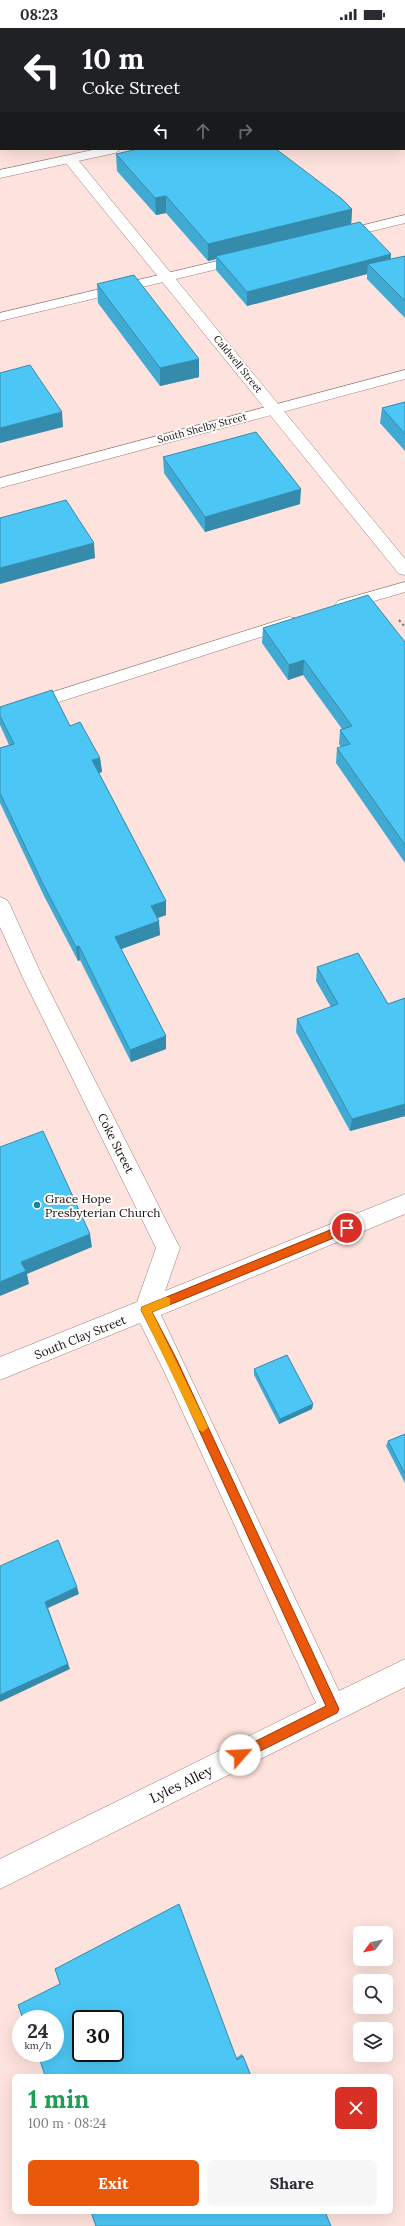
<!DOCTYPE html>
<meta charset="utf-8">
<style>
body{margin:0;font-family:Lora,serif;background:#f7f7f7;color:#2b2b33;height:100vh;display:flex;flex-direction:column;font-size:15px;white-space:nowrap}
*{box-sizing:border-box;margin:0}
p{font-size:13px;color:#7c7c81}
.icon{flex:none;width:22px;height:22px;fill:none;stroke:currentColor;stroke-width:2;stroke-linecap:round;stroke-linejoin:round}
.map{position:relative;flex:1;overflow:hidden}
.side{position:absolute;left:12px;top:2046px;width:381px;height:140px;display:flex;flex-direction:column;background:#fff;border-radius:6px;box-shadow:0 4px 16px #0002}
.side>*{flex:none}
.banner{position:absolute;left:0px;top:0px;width:405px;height:122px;box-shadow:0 4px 16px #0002;background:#202124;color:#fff;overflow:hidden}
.needle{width:26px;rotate:238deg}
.fabs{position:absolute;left:353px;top:1898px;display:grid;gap:8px}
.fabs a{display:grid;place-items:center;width:40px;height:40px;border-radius:6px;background:#fff;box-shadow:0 4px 16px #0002;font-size:20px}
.speed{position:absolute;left:12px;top:1982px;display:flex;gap:8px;font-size:20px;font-weight:700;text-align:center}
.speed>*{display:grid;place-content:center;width:52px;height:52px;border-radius:50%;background:#fff;box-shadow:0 4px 16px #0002;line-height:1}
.speed small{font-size:10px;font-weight:400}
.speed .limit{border:2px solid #111;border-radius:6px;background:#fff;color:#111}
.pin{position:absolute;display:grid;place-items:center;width:34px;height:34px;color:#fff;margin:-17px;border:2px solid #fff;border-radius:50%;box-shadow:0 1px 4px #0007}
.me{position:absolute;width:44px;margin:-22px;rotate:64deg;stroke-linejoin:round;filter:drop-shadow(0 0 3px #0008)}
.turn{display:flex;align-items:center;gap:14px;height:84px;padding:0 16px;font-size:18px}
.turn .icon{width:52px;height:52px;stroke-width:2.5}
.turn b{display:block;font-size:28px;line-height:34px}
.lanes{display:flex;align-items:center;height:38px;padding:0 16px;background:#0003;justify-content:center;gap:20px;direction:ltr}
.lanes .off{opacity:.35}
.round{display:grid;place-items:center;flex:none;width:42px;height:42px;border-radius:6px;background:#f7f7f7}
.overview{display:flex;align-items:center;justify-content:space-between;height:68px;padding:0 16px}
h1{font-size:24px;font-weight:800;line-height:30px;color:#1e9e55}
.primary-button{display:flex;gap:8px;margin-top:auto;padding:8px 16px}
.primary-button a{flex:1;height:46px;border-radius:6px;background:#ea580c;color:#fff;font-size:16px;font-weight:800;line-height:46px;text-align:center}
.primary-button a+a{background:#f7f7f7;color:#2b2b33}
.status{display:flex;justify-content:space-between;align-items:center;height:28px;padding:0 20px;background:#fff;direction:ltr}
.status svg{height:11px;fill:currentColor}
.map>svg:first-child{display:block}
</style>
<div class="status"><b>08:23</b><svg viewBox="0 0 49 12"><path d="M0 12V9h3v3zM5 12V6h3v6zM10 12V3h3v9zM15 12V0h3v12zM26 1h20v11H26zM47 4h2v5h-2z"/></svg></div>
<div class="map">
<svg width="405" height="2198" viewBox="0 0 405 2198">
<rect width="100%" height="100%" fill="#fee2dd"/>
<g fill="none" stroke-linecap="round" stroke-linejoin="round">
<g stroke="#967d79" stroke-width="1">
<g id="service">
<path d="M405 187V195L340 211 334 207 336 204Z"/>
<path d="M243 227 249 231 247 234 0 293V285Z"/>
<path d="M405 554V564L343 582 338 581 335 577 338 573Z"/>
<path d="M289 589 295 590 297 594 295 598 0 693V681Z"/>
</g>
</g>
<g stroke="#967d79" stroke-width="1">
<g id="minor">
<path d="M70 127 75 128 405 531V547L399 546 65 134 64 131Z"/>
<path d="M0 869 7 872 10 877 42 948 180 1220 165 1263 405 1166V1186L161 1287 339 1663 405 1631V1659L0 1861V1831L316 1675 163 1341 140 1295 0 1352V1329L137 1274 156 1220 22 948 0 899Z"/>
</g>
</g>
<g stroke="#967d79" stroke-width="1">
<g id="secondary">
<rect x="404" y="53" width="1" height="8"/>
<path d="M97 121H121L115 125 0 150V142Z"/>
<path d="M405 342V351L0 460V450Z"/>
</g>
</g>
<path stroke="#84726f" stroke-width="2" stroke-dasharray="2.5 2.5" stroke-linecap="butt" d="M399 592 405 599"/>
<use href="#service" fill="#fff" fill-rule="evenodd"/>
<use href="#minor" fill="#fff" fill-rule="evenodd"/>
<use href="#secondary" fill="#fff" fill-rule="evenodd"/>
</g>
<g fill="#41aad2">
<path d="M399 0H405V5L404 4V1H401Z"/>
<path d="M116 126 352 181 351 196 391 231 405 228V290L367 251V246L247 278 216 242V231L208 233 166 185 156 187 117 143Z"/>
<path d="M97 256 199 349 160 358 98 275Z"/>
<path d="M405 374V423L380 395 382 380Z"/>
<path d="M163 429 300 476 205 504 164 445Z"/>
<path d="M263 600 405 614V835L336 735 337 720 341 719 339 716 340 702 342 701 303 647 288 652 262 615Z"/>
<path d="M0 679 70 698 100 730 102 744 99 745 166 873V887L158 890 160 907 121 921 166 1008V1021L131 1034 80 932 78 933 44 868 0 775V720L9 717 0 697Z"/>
<path d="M317 939 388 976 405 970V1088L350 1103 296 1004 297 991 331 979 316 953Z"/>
<path d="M254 1341 313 1376 312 1381 279 1396 254 1347Z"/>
<path d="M405 1406V1455L386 1418 388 1413Z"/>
<path d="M34 2025 236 2030 242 2026 251 2048 39 2029Z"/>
</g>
<g fill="#358bab">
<rect x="0" y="95" width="1" height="16"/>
<path d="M166 168V185L156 187 155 170Z"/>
<path d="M352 181 351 199 216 228V231L208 233V216Z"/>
<path d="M391 226 390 240 368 236 367 246 247 278V264Z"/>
<path d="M199 331V349L160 358V340Z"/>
<path d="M62 384 63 399 0 415V400Z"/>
<path d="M301 461 300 476 205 504V489Z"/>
<path d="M94 515 95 530 0 556V540Z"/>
<path d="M304 632 303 647 288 652 289 637Z"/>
<path d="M100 730 102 744 93 747 92 732Z"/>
<path d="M166 873V887L152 892 151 878Z"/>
<path d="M159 893 160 907 116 923 115 909Z"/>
<path d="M79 918 80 932 78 933 76 919Z"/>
<path d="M166 1008V1021L131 1034 130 1022Z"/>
<path d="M405 1076V1088L350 1103 352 1091Z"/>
<path d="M90 1206 92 1219 27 1246 29 1256 0 1268V1254L21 1234Z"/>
<path d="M313 1376 312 1381 279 1396 280 1391Z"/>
<path d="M77 1559 79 1566 48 1580 70 1641 0 1674V1667L45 1574Z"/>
</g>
<g fill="#4cc6f4" stroke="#358bab" fill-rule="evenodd">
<path d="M0 50 1 51V95H0Z"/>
<path d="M138 121H276L342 171 352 181 208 216 166 168 155 170 116 126Z"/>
<path d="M360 194 391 226 247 264 216 228Z"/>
<path d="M405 228V273L368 236Z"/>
<path d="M134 247 199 331 160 340 97 256Z"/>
<path d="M30 337 62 384 0 400V345Z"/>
<path d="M405 374V406L382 380Z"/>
<path d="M256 404 301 461 205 489 163 429Z"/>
<path d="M66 472 94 515 0 540V490Z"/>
<path d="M368 567 405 614V817L337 720 350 716 340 702 352 698 304 632 289 637 263 600Z"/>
<path d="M52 662 70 698 80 694 100 730 92 732 166 873 151 878 159 893 115 909 166 1008 130 1022 79 918 76 919 42 854 0 765V720L14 716 0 688V679Z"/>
<path d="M358 925 388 976 405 970V1076L352 1091 297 991 338 976 317 939Z"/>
<path d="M43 1103 90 1206 21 1234 26 1243 0 1254V1119Z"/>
<path d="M287 1327 313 1376 280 1391 254 1341Z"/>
<path d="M405 1406V1446L388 1413Z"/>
<path d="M58 1512 77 1559 45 1574 68 1636 0 1667V1538Z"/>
<path d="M179 1876 237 2032 243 2028 251 2048H45L39 2029 36 2031 34 2025H55V1991H23L18 1977 60 1956 55 1941ZM81 1991H115V2025H81Z"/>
<path d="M91 2184H325L331 2198H96Z"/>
</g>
<path fill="#ea580c" stroke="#983908" d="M347 1195 351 1197V1203L152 1284 176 1330 339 1681 337 1685 240 1733 236 1731 234 1727 236 1723 326 1678 169 1337 141 1282 142 1279Z"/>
<path fill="#f59e0b" d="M166 1269 170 1270V1277L152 1284 208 1399 203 1404 199 1402 141 1282 142 1279Z"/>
<circle fill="#0e85aa" stroke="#fff" stroke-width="1.5" cx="37" cy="1177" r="4"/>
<g text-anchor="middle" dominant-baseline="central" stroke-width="4" stroke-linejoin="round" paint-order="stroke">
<g font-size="10" fill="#170e0d" stroke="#fff">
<text transform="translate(238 336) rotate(51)">Caldwell Street</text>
<text transform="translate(202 400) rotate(-15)">South Shelby Street</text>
</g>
<g font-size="12" fill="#170e0d" stroke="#fff">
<text transform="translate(116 1115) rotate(63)">Coke Street</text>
<text transform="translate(80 1309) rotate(-22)">South Clay Street</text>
</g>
<g font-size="12" fill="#170e0d" stroke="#fff" text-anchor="start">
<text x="45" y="1170">Grace Hope<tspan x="45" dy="14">Presbyterian Church</tspan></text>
</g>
<g font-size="14" fill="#170e0d" stroke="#fff">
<text transform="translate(181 1756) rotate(-26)">Lyles Alley</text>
</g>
</g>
</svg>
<div class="fabs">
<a><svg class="needle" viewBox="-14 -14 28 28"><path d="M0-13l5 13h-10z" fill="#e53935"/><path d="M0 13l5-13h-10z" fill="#7c7c81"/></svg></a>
<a><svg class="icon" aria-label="search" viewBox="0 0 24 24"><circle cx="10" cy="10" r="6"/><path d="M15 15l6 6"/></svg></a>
<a><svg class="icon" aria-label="layers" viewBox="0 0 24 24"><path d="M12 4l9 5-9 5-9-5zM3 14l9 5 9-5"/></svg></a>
</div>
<div class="speed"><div>24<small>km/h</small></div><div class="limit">30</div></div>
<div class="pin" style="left:347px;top:1200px;background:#d93025"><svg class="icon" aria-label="arrive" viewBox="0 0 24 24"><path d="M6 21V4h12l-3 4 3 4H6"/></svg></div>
<svg class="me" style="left:240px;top:1727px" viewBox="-20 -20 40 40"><circle r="19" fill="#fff"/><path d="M0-13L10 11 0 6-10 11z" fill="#ea580c"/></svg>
<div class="banner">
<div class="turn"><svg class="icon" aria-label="left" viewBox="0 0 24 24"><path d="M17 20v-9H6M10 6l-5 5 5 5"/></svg><div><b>10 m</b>Coke Street</div></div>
<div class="lanes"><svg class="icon" aria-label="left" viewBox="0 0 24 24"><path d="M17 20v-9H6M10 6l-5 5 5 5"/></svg><svg class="icon off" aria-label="ahead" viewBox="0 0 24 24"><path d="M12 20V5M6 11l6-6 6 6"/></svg><svg class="icon off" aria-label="right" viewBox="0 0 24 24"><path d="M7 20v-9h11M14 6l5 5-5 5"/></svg></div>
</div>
<section class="side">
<div class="overview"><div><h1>1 min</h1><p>100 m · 08:24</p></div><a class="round" style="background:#d93025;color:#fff"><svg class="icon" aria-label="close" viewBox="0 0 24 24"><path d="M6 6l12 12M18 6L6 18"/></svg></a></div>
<div class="primary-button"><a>Exit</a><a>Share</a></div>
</section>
</div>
